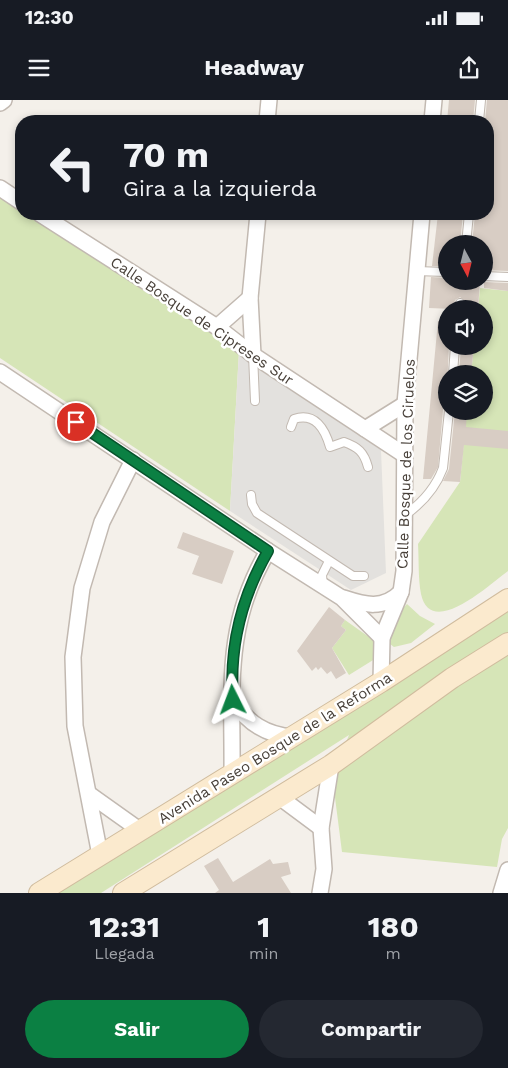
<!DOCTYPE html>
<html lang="es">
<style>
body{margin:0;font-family:"Work Sans",sans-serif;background:#242831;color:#f1f3f6;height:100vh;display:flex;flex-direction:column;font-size:19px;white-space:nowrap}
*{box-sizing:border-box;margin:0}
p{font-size:16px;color:#9ea1a6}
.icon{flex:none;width:28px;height:28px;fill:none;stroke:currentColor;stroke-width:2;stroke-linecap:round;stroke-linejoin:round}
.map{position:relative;height:793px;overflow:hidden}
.side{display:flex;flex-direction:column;background:#171b24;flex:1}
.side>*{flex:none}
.guide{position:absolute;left:15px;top:15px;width:479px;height:105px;border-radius:20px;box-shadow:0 2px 8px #0003;background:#171b24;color:#f1f3f6;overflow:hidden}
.needle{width:32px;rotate:173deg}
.fabs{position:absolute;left:438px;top:135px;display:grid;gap:10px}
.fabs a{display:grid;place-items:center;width:55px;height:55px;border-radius:50%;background:#171b24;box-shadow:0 2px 8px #0003;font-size:25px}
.pin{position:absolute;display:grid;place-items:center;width:42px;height:42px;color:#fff;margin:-21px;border:2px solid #fff;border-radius:50%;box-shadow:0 1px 5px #0007}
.me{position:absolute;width:55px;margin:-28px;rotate:357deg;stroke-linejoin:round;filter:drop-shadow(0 0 4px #0008)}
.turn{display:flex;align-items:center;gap:18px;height:105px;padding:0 25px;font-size:22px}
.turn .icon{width:65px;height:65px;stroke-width:2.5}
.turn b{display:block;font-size:35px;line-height:42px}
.eta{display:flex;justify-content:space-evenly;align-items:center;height:85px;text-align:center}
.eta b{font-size:30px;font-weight:700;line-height:35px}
.cta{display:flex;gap:10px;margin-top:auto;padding:10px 25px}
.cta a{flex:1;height:58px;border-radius:30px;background:#0b8043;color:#fff;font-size:20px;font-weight:700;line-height:58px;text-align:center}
.cta a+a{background:#242831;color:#f1f3f6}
.status{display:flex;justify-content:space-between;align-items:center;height:35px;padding:0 25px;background:#171b24;direction:ltr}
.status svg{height:14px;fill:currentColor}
header{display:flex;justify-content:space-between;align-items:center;height:65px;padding:0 25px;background:#171b24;font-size:22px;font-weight:700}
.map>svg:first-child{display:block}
</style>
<div class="status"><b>12:30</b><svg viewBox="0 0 49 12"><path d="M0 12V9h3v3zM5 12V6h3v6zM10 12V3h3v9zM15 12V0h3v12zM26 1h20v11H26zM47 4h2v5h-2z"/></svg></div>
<header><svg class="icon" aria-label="menu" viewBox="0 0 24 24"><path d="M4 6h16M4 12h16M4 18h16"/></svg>Headway<svg class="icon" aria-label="share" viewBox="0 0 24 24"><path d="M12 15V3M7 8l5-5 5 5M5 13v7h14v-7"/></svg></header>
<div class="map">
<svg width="508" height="793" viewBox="0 0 508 793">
<rect width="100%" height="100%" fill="#f4f0ea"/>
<g fill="#d6e5b7">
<path d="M0 93 21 107V114H31L239 251 230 411 0 258Z"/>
<path d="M480 188 508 191V471C491 483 431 540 421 494 418 478 419 460 418 444L460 382 467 311H484V274H471L474 246H484V209H478Z"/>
<path d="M407 504 420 516 435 524 411 543 394 547 390 544C391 529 397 514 407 504Z"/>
<path d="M508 511V728L502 739 497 767 342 752 333 682 339 660 349 635 101 793H54L420 568Z"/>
<path d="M345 520 376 542 378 557 349 575 332 548 346 530 341 526Z"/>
</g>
<path fill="#e3e1de" d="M239 251 381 350 386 473 351 490 230 411Z"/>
<g fill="#d8cdc4">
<path d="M449 0H475L473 21H447Z"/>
<path d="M487 0H508V171L484 170V144H472L475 114H488V21H485Z"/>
<path d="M438 114H463L460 144H446V166H432Z"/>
<path d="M431 177 446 178V181H480L478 209H465V201L460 197 455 200 453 209 429 208Z"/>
<path d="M484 182 508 183V191L484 188Z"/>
<path d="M438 221 446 222V246H449L446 306 443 310 438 367 431 379H423Z"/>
<path d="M461 246H474L471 274H459Z"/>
<path d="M455 311H467L466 327 508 331V349L464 345 460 382 443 381 449 369Z"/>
<path d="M183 432 234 451 222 484 192 474 199 456 177 448Z"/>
<path d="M329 507 345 520 341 526 346 530 332 548 346 573 336 579 331 571 327 574 321 567 318 570 316 567 312 571 297 551Z"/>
<path d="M218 758 233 782 270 759 273 764 288 762 291 774 281 777 291 793H215L219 790 204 766Z"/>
</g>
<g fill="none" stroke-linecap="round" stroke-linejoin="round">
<g stroke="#c2b9b1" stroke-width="10">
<g id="lane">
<path d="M479 21 481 0"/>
<path d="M466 144 469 114"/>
<path d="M416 171 446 172"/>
<path d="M484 176 508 177"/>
<path d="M459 209 460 203"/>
<path d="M253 255 255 301"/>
<path d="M453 274 455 246"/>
<path d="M291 327 294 319C315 312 325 329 330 347L344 342C358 347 364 352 368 367"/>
<path d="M251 395 252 404 257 413 353 476H364"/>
<path d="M404 416C421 404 436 387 443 368L449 311"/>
<path d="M323 486 322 475 329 461"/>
</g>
</g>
<g stroke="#c2b9b1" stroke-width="18">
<g id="street">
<path d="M0 3 4 0"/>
<path d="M267 21 269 0"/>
<path d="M432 21 434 0"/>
<path d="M0 88 21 102"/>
<path d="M40 114 217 227 253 255 403 354"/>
<path d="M217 227 250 198"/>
<path d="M253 255 250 198 258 114"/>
<path d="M0 272 268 451 342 498 382 538"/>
<path d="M365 329 405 304"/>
<path d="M344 498C365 505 383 510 401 492"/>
<path d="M381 582 382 538 401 492 404 471 405 304 422 114"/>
<path d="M233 600C247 623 266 635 293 637"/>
<path d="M232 674C233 591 223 526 268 451"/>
<path d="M89 694 141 731"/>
<path d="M278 696 321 728"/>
<path d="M100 755 75 626 73 557 82 488 102 422 133 360"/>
<path d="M320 793 324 769 321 728 331 665"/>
<path d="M501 793 508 770"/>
</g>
</g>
<g stroke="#d0bc9e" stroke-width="22">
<g id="secondary">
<path d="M39 793 381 582 508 499"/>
<path d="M123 793 331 665 452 578 508 543"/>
</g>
</g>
<use href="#lane" stroke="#fff" stroke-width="8"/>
<use href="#street" stroke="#fff" stroke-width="15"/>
<use href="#secondary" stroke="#fbeace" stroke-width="20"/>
</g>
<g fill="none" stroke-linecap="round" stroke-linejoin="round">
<g stroke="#07532c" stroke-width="12">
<path id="route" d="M76 322 268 451C241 498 229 546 233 600"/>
</g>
<use href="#route" stroke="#0b8043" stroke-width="9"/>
</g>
<g text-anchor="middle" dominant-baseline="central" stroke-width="5" stroke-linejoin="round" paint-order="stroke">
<g font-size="15" fill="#484039" stroke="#fff">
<text transform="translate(202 221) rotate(34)">Calle Bosque de Cipreses Sur</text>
<text transform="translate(406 364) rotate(-88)">Calle Bosque de los Ciruelos</text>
<text transform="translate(275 648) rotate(-32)">Avenida Paseo Bosque de la Reforma</text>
</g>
</g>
</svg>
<div class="fabs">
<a><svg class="needle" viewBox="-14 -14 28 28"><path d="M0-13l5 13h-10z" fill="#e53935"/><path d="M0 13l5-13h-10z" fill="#9ea1a6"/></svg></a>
<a><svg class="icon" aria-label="sound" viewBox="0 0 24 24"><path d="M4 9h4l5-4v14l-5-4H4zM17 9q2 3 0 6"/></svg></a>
<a><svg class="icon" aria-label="layers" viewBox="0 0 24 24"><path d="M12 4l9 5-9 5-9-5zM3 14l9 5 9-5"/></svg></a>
</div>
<div class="pin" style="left:76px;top:322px;background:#d93025"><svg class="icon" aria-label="arrive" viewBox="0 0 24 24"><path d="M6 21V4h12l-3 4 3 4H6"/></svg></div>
<svg class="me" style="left:233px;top:600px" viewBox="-20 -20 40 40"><path d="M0-17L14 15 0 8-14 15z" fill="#0b8043" stroke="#fff" stroke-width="4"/></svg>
<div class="guide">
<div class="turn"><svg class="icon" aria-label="left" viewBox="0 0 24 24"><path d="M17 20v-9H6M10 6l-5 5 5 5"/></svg><div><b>70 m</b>Gira a la izquierda</div></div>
</div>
</div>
<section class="side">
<div class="eta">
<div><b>12:31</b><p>Llegada</p></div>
<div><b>1</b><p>min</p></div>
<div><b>180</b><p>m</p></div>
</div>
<div class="cta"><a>Salir</a><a>Compartir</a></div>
</section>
